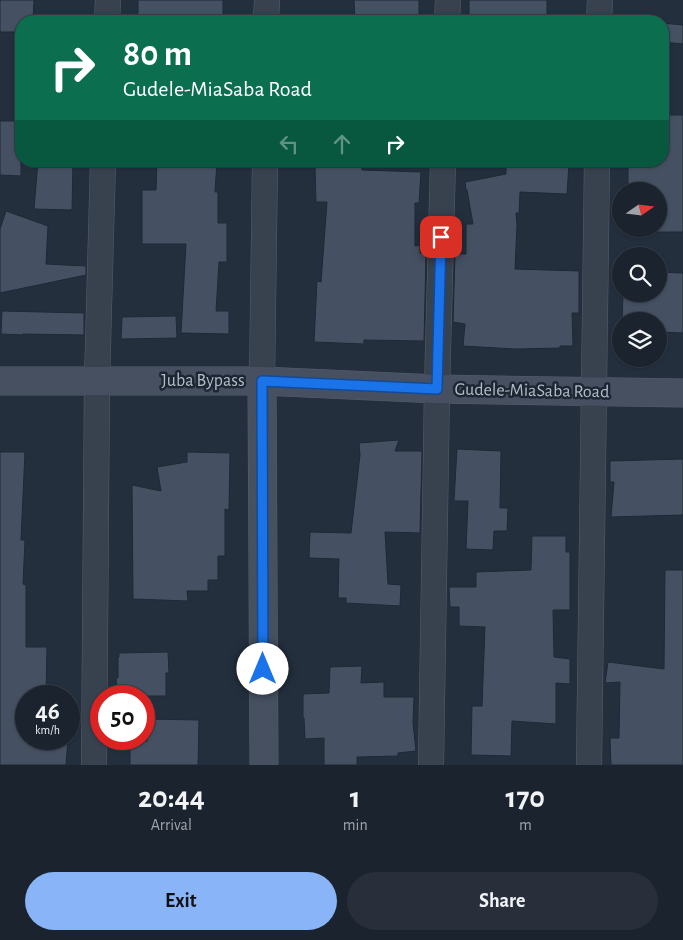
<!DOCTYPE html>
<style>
body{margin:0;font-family:"Alegreya Sans",sans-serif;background:#282f3a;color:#f1f3f6;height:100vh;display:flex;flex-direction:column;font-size:19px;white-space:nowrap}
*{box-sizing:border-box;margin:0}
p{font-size:16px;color:#a0a4aa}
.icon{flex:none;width:28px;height:28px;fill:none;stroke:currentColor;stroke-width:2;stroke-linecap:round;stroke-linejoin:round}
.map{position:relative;height:765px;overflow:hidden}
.side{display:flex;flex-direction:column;background:#1b232e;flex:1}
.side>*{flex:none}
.hud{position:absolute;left:15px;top:15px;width:654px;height:152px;border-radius:20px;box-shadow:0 1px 4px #0004,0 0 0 1px #39404a;background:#0b6e4f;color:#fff;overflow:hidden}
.needle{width:32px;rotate:76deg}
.buttons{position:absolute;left:612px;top:182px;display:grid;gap:10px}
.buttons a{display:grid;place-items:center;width:55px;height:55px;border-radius:50%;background:#1b232e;box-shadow:0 1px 4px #0004,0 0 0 1px #39404a;font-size:25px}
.speed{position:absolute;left:15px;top:685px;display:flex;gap:10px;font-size:25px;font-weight:700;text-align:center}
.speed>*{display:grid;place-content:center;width:65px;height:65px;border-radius:50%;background:#1b232e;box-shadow:0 1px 4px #0004,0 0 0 1px #39404a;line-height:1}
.speed small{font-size:12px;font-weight:400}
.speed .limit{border:8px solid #d22;background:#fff;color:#111}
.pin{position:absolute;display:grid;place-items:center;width:42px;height:42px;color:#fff;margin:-21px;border-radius:10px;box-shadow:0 2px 8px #0006}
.me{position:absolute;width:55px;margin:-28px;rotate:0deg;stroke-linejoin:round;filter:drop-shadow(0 0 4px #0008)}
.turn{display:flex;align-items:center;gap:18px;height:105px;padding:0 25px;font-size:22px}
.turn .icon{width:65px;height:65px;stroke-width:2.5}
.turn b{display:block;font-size:35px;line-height:42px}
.lanes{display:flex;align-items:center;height:48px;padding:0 25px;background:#0003;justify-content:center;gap:25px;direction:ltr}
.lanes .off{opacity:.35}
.eta{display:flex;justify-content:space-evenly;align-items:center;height:85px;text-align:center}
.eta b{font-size:30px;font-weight:700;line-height:35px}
.action{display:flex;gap:10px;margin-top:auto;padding:10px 25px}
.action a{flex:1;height:58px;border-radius:30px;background:#8ab4f8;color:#111;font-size:20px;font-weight:700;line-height:58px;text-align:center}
.action a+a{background:#282f3a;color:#f1f3f6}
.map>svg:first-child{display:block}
</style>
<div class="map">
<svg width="683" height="765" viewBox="0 0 683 765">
<rect width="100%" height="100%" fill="#242f3e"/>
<g fill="#455162" stroke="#1f2835">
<path d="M0 0H34L33 21H21V32H0Z"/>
<rect x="138" y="0" width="85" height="21"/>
<path d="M354 0H419V20L355 21Z"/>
<rect x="469" y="0" width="78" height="21"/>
<path d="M662 23 683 25V44L662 42Z"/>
<path d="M662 115H683V232H650V229H659V191L628 190V161H662Z"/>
<path d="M0 121H21V176L0 175Z"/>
<path d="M38 161H73L72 210 34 209Z"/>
<path d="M157 161H217L215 192H218V223H227V262H219L216 311H229V334L181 333 186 244H142V190H156Z"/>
<path d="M506 161H549V163L569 164 567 194 520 192 519 213H516L517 225 515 269 579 271V313H572L573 346H560V348L515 349 463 346 465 324 453 322 455 254H466V224H473L467 190H466L465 182 506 174Z"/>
<path d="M362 166V170L421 172 419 203H415V246L420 245V253H426L424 341 364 340V344L314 342 317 281 321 282 327 202H316L315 167Z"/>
<path d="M6 211 48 226 46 264 86 266V275L0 293V229Z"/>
<path d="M659 272 683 273V333L659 332V321H622L623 294H659Z"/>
<path d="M2 311 84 313V335L23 334V335L1 334Z"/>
<path d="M176 316 177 338 121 339 122 317Z"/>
<path d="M399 440 395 451H422L420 533 385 532 388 584 401 585 400 606 346 603V598H338L339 559 309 558 310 532 351 533 360 455 359 443Z"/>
<path d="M457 449 501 451 500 508H508L507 531H494L493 550 466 549 468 501H454Z"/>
<path d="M0 452H25L21 540H25L23 584 26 585V647H47L46 696H26V739H68L66 765H0Z"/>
<path d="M187 452 230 453 229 510 225 509V556H218V580H208V591H187L188 601 133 599 132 485 161 491 157 467 187 462Z"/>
<path d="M683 459V515L611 517 614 482H610V461Z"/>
<path d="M532 536H566V552H570V610H553L554 657 570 659V684L556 683V724L512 721 511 756 471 755 472 706H482L485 627 459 626V607H450L449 587H476V572L531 570Z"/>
<path d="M665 570H683V765H611L610 738H619L620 682 605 683 608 662 664 669Z"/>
<path d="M168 652 169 673H166V696H117L116 678H118V657H119V653Z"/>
<path d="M362 666 361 683 384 682V697H414L413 723 416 751 398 753V756L357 757V765H324V738L305 739 304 718H303V694L329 693 330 667Z"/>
<path d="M147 719 199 720 198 765H130V741H147Z"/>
</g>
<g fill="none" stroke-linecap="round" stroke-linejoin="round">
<g stroke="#565f6c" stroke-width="26">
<g id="minor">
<path d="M107 21 108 0"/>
<path d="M266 21 267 0"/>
<path d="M447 21 448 0"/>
<path d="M599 21 600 0"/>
<path d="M262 381 265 161"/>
<path d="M94 765 97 381 103 161"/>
<path d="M431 765 437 389 443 161"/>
<path d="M589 765 597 161"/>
</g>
</g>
<g stroke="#565f6c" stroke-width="29">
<g id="secondary">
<path d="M0 381H262L437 389 683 393"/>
<path d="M262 381 264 765"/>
</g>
</g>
<use href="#minor" stroke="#38414e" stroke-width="25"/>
<use href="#secondary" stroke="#465061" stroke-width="28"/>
</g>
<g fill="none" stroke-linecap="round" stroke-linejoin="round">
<g stroke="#114b97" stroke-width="12">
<path id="route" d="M263 669 262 381 437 389 441 237"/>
</g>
<use href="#route" stroke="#1a73e8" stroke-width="9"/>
</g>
<g text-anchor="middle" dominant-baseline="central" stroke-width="5" stroke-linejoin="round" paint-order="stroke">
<g font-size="18" fill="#b4bcc9" stroke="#1d2633">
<text x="203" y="381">Juba Bypass</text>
<text transform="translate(532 391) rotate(1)">Gudele-MiaSaba Road</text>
</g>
</g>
</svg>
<div class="buttons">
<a><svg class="needle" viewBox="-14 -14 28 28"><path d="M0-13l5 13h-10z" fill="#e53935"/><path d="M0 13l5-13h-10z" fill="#a0a4aa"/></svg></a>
<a><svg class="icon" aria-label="search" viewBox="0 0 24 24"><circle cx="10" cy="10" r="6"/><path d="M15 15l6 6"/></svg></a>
<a><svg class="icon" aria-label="layers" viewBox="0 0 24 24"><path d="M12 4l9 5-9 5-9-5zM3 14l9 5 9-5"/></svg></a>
</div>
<div class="speed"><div>46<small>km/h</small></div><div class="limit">50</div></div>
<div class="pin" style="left:441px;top:237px;background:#d93025"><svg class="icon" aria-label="arrive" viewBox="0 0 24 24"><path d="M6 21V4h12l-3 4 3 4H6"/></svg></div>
<svg class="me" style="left:263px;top:669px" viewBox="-20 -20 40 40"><circle r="19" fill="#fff"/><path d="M0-13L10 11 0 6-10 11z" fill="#1a73e8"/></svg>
<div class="hud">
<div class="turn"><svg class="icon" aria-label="right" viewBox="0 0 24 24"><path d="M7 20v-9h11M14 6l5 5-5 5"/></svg><div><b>80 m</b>Gudele-MiaSaba Road</div></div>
<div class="lanes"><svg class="icon off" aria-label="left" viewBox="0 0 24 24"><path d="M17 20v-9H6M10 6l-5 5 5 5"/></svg><svg class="icon off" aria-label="ahead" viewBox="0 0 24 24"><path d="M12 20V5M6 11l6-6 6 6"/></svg><svg class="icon" aria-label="right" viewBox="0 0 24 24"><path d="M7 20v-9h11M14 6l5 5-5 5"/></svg></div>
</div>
</div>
<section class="side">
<div class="eta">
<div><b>20:44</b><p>Arrival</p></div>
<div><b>1</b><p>min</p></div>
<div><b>170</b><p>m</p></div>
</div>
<div class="action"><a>Exit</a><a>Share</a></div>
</section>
